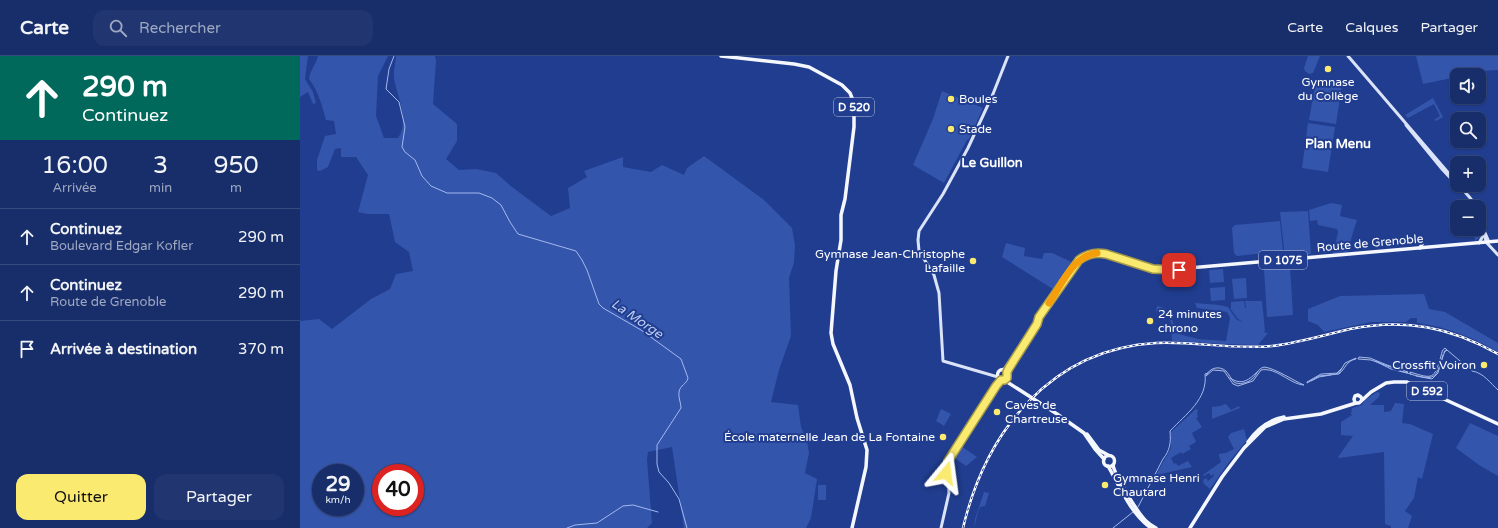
<!DOCTYPE html>
<html lang="fr">
<meta charset="utf-8">
<style>
body{margin:0;font-family:"Varela Round",sans-serif;background:#213671;color:#f1f3f6;height:100vh;display:flex;flex-direction:column;font-size:15px;white-space:nowrap}
*{box-sizing:border-box;margin:0}
p{font-size:13px;color:#9fa8c1}
.icon{flex:none;width:22px;height:22px;fill:none;stroke:currentColor;stroke-width:2;stroke-linecap:round;stroke-linejoin:round}
.map{position:relative;flex:1;overflow:hidden}
.side{display:flex;flex-direction:column;background:#182e6b;width:300px}
.side>*{flex:none}
.guide{background:#00695c;color:#fff;overflow:hidden}
.tools{position:absolute;left:1150px;top:12px;display:grid;gap:8px}
.tools a{display:grid;place-items:center;width:36px;height:36px;border-radius:8px;background:#182e6b;box-shadow:0 1px 3px #0004,0 0 0 1px #364a7e;font-size:20px}
.speed{position:absolute;left:12px;top:408px;display:flex;gap:8px;font-size:20px;font-weight:700;text-align:center}
.speed>*{display:grid;place-content:center;width:52px;height:52px;border-radius:50%;background:#182e6b;box-shadow:0 1px 3px #0004,0 0 0 1px #364a7e;line-height:1}
.speed small{font-size:10px;font-weight:400}
.speed .limit{border:6px solid #d22;background:#fff;color:#111}
.pin{position:absolute;display:grid;place-items:center;width:34px;height:34px;color:#fff;margin:-17px;border-radius:8px;box-shadow:0 2px 6px #0006}
.me{position:absolute;width:44px;margin:-22px;rotate:16deg;stroke-linejoin:round;filter:drop-shadow(0 0 3px #0008)}
.turn{display:flex;align-items:center;gap:14px;height:84px;padding:0 16px;font-size:18px}
.turn .icon{width:52px;height:52px;stroke-width:2.5}
.turn b{display:block;font-size:28px;line-height:34px}
.eta{display:flex;justify-content:space-evenly;align-items:center;height:68px;text-align:center}
.eta b{font-size:24px;font-weight:600;line-height:28px}
.cta{display:flex;gap:8px;margin-top:auto;padding:8px 16px}
.cta a{flex:1;height:46px;border-radius:12px;background:#faea70;color:#111;font-size:16px;font-weight:600;line-height:46px;text-align:center}
.cta a+a{background:#213671;color:#f1f3f6}
ul{padding:0;list-style:none}
li{display:flex;align-items:center;gap:12px;height:56px;padding:0 16px;border-top:1px solid #364a7e}
li div{flex:1}
li b{display:block;font-size:15px}
li em{font-style:normal}
header{display:flex;align-items:center;gap:24px;box-sizing:border-box;height:56px;padding:0 20px;background:#182e6b;border-bottom:1px solid #364a7e}
header strong{font-size:19px}
nav{display:flex;gap:22px;margin-inline-start:auto;font-size:14px}
.search{width:280px;height:36px;background:#213671;display:flex;align-items:center;gap:10px;box-sizing:border-box;padding:0 14px;border-radius:12px;color:#9fa8c1;font-size:15px}
main{display:flex;flex:1;min-height:0}
.map>svg:first-child{display:block}
</style>
<header>
<strong>Carte</strong>
<div class="search"><svg class="icon" aria-label="search" viewBox="0 0 24 24"><circle cx="10" cy="10" r="6"/><path d="M15 15l6 6"/></svg>Rechercher</div>
<nav><a>Carte</a><a>Calques</a><a>Partager</a></nav>
</header>
<main>
<section class="side">
<div class="guide">
<div class="turn"><svg class="icon" aria-label="ahead" viewBox="0 0 24 24"><path d="M12 20V5M6 11l6-6 6 6"/></svg><div><b>290 m</b>Continuez</div></div>
</div>
<div class="eta">
<div><b>16:00</b><p>Arrivée</p></div>
<div><b>3</b><p>min</p></div>
<div><b>950</b><p>m</p></div>
</div>
<ul>
<li><svg class="icon" aria-label="ahead" viewBox="0 0 24 24"><path d="M12 20V5M6 11l6-6 6 6"/></svg><div><b>Continuez</b><p>Boulevard Edgar Kofler</p></div><em>290 m</em></li>
<li><svg class="icon" aria-label="ahead" viewBox="0 0 24 24"><path d="M12 20V5M6 11l6-6 6 6"/></svg><div><b>Continuez</b><p>Route de Grenoble</p></div><em>290 m</em></li>
<li><svg class="icon" aria-label="arrive" viewBox="0 0 24 24"><path d="M6 21V4h12l-3 4 3 4H6"/></svg><div><b>Arrivée à destination</b></div><em>370 m</em></li>
</ul>
<div class="cta"><a>Quitter</a><a>Partager</a></div>
</section>
<div class="map">
<svg width="1198" height="472" viewBox="0 0 1198 472">
<rect width="100%" height="100%" fill="#203d8f"/>
<g fill="#3455ac" fill-rule="evenodd">
<path d="M0 0H8L5 23 13 36 16 47 13 48 8 36 0 41Z"/>
<path d="M18 0H88L78 20 76 60 84 82H98C110 64 97 41 94 22 93 15 96 7 96 0H135L136 5 133 48 157 68V85L146 103 159 114 176 113 196 117 212 131 251 160 270 152 268 132 287 121 284 115 323 101V111L351 116 362 109 384 119 387 112 404 100 464 144 492 172 495 189 494 207 489 222 491 280 479 314 471 346 498 349 501 371 507 385 509 397 505 417 517 423 511 462 506 472H384L372 391 348 396 347 403 352 467 347 472H0V265L19 263 32 273 71 243 90 233 96 218 113 215 109 196 95 186 89 158H67L58 156 68 119 56 101H41V92L35 93 28 111 20 115 17 114V104L25 80 36 78 34 65 26 64C22 49 18 35 9 23 10 14 16 9 18 0ZM21 417H55V451H21ZM81 417H115V451H81Z"/>
<path d="M1008 0H1020L1013 17 1009 18 1005 15 1004 12Z"/>
<path d="M1116 0H1198V14C1183 14 1171 19 1157 19V21L1123 28Z"/>
<path d="M1016 24 1042 29 1036 68 1009 64Z"/>
<path d="M642 35 683 52 669 83 667 84 644 127 613 109 633 63Z"/>
<path d="M1133 42 1143 61 1136 65 1134 64 1140 60 1134 48 1108 62 1105 59Z"/>
<path d="M1008 67 1035 71 1028 116 1002 112Z"/>
<path d="M1031 147 1042 149 1040 160 1057 164 1047 196 1033 198 1038 176 1037 173 1018 169 1017 164 1010 165 1009 154Z"/>
<path d="M1008 155 1011 198 985 201 980 156Z"/>
<path d="M980 165 983 195 937 200 934 197 932 172 935 169Z"/>
<path d="M1181 173V181L1175 185 1174 176Z"/>
<path d="M706 187 725 192 724 200 742 203 744 197H752L774 207 756 235 702 201Z"/>
<path d="M990 211 993 259 967 261 964 213Z"/>
<path d="M923 213 924 226 910 227 909 214Z"/>
<path d="M946 222 947 242 934 243 932 223Z"/>
<path d="M925 231V244L911 245 910 232Z"/>
<path d="M1124 238 1129 253 1145 256 1198 287V296C1172 281 1147 271 1117 267V262H1111L1106 266H1071L1024 276 1018 269 1008 265V253L1040 240Z"/>
<path d="M944 245 945 252H943H946L945 245H962L965 275 963 276 968 277 958 289 925 288 872 285 871 266 869 262 856 255 857 250C871 252 873 265 875 277L898 283 926 285 930 262 927 256 897 252 895 247 919 249 928 251 936 263 944 267 937 262 930 252H931V246Z"/>
<path d="M1077 336 1080 337 1079 341 1070 349H1084V356L1091 355 1095 347 1104 348 1102 367 1110 368 1133 378 1122 423 1118 421 1114 442 1105 455 1112 460 1108 472H1091V470L1085 468 1084 396 1039 402 1038 401 1053 380 1041 379V366L1052 359 1051 358 1052 352 1062 349 1065 344Z"/>
<path d="M926 348 931 354 939 350 940 352 912 363V351L920 350Z"/>
<path d="M641 353 651 358 644 370 636 365Z"/>
<path d="M896 353 898 354 897 358 898 361 896 362 902 371 892 377 896 386 889 390 891 393 882 398 881 396 871 402 874 408 876 407 878 410 888 405 892 411 856 419 871 392V376Z"/>
<path d="M1170 367 1198 380V420L1179 409 1156 392Z"/>
<path d="M944 373 947 384 929 406 910 433 904 428 903 424 906 422 908 425 914 420 913 418 911 420 909 417 904 420 903 419 921 406 919 400V398L926 397 934 393 928 381 931 377Z"/>
<path d="M661 390 677 401 666 410 653 401Z"/>
<rect x="518" y="429" width="8" height="15"/>
<path d="M684 436 689 437 685 450 680 451 678 456 674 472 675 463Z"/>
</g>
<g fill="#344986" stroke="#a3b9ee">
<path d="M1145 292 1147 294 1145 295C1135 321 1139 326 1110 318V316C1133 323 1134 324 1141 300 1142 296 1142 294 1145 292Z"/>
<path d="M1059 301 1070 302 1087 309 1108 316 1107 317 1071 304 1058 303Z"/>
<path d="M1056 302V303C1046 305 1046 312 1039 318L1019 320 1007 327V326L1021 318 1039 317 1045 307Z"/>
<path d="M964 311C975 312 994 325 1004 329 989 328 977 311 961 314L953 325 938 330 933 328 924 315 913 314 906 320C909 312 919 309 926 315 929 318 931 323 934 326 938 329 948 327 952 323 957 319 957 313 964 311Z"/>
</g>
<g fill="none" stroke-linecap="round" stroke-linejoin="round">
<g stroke="#a3b9ee" stroke-width="1">
<path d="M94 0 89 13 86 33 99 46 105 71 102 91 105 96 115 104 122 120 131 130 147 137H179L192 142 201 149 210 166 218 178 276 195 282 204 287 214 299 248 303 252 341 274 381 303 388 322C387 328 380 329 379 336 378 341 381 347 381 352L357 389V408L359 416 369 427 379 443 387 472"/>
<path d="M1144 296 1147 294 1172 315C1184 317 1190 327 1198 334"/>
<path d="M1075 305 1091 313 1111 318"/>
<path d="M1036 318 1042 312"/>
<path d="M1116 320 1132 323 1138 317 1143 299"/>
<path d="M930 322C942 330 949 324 958 315"/>
<path d="M1011 325 1019 321 1031 319"/>
<path d="M838 451 863 403C870 394 871 387 870 375 886 358 908 343 905 318L908 317"/>
<path d="M267 472 275 469 297 467 323 450 333 449 358 456"/>
<path d="M813 472 833 456"/>
</g>
<g stroke="#dbe3f9" stroke-width="3">
<path d="M1048 0 1157 127"/>
<path d="M1106 69 1142 113 1155 127"/>
<path d="M1159 129 1171 143 1175 151"/>
<path d="M1179 163 1189 186"/>
<path d="M1184 175 1186 186 1198 199"/>
<path d="M1179 187 1184 178"/>
<path d="M698 321 643 305 639 237 634 219 619 195 618 184 619 175 643 138 668 92 693 38 708 0"/>
<path d="M641 472 649 437 647 407 696 330 701 324"/>
</g>
<g stroke="#f5f7ff" stroke-width="3.5">
<path d="M421 0 494 8 509 11 542 29 550 37 552 42 554 55V71L545 143 541 159V184L536 215 531 277 533 288 550 329 557 362 567 394 566 411 552 472"/>
<path d="M1120 192 1122 188 1121 185"/>
<circle cx="703" cy="319" r="5.5"/>
<path d="M704 314 775 207C795 186 822 205 844 211 852 213 859 214 866 214L1198 185"/>
<path d="M707 316 733 274"/>
<path d="M704 324 757 358 784 377 795 393 804 403"/>
<path d="M1062 344 1061 341 1058 339 1055 340 1054 343 1055 347H1059L1071 336 1086 327 1094 326H1107L1198 368"/>
<path d="M787 378 799 394 808 399"/>
<path d="M948 386C957 373 968 364 984 361"/>
<circle cx="809" cy="405" r="5.5"/>
<path d="M813 409C815 420 837 456 846 465 849 468 852 470 856 472"/>
<path d="M808 410C820 431 831 458 851 472"/>
<path d="M890 472 922 421 944 392 965 371 984 363 1021 358 1056 347"/>
</g>
<g stroke="#fff" stroke-width="2.5">
<path id="rail" d="M663 472C686 375 751 293 856 287 895 285 933 294 972 290 998 287 1024 279 1050 273 1105 262 1150 271 1198 298"/>
</g>
<use href="#rail" stroke="#203d8f" stroke-width="1" stroke-dasharray="3" stroke-linecap="butt"/>
</g>
<g fill="none" stroke-linecap="round" stroke-linejoin="round">
<g stroke="#a29849" stroke-width="10">
<path id="route" d="M646 417 648 405 696 330 701 324H704L707 322V316L709 312 737 268 739 261 779 204C787 198 796 196 806 198L853 213 879 214"/>
</g>
<use href="#route" stroke="#faea70" stroke-width="7"/>
<path stroke="#f59e0b" stroke-width="7" d="M749 247C762 229 772 200 797 197"/>
</g>
<g fill="#faea70" stroke="#203d8f" stroke-width="1.5">
<circle cx="1028" cy="13" r="4"/>
<circle cx="651" cy="43" r="4"/>
<circle cx="651" cy="73" r="4"/>
<circle cx="673" cy="205" r="4"/>
<circle cx="850" cy="265" r="4"/>
<circle cx="1184" cy="309" r="4"/>
<circle cx="697" cy="356" r="4"/>
<circle cx="643" cy="381" r="4"/>
<circle cx="805" cy="429" r="4"/>
</g>
<g text-anchor="middle" dominant-baseline="central" stroke-width="4" stroke-linejoin="round" paint-order="stroke">
<g fill="#203d8f" stroke="#bcc5dd" stroke-width="1">
<rect x="534" y="42" width="40" height="18" rx="3"/>
<rect x="959" y="195" width="48" height="18" rx="3"/>
<rect x="1107" y="326" width="40" height="18" rx="3"/>
</g>
<g font-size="11" font-weight="bold" fill="#fff">
<text x="554" y="51">D 520</text>
<text x="983" y="204">D 1075</text>
<text x="1127" y="335">D 592</text>
</g>
<g font-size="12" fill="#fff" stroke="#203d8f" text-anchor="start">
<text x="1028" y="26" text-anchor="middle">Gymnase<tspan x="1028" dy="14">du Collège</tspan></text>
<text x="659" y="43">Boules</text>
<text x="659" y="73">Stade</text>
<text x="665" y="198" text-anchor="end">Gymnase Jean-Christophe<tspan x="665" dy="14">Lafaille</tspan></text>
<text x="858" y="258">24 minutes<tspan x="858" dy="14">chrono</tspan></text>
<text x="1176" y="309" text-anchor="end">Crossfit Voiron</text>
<text x="705" y="349">Caves de<tspan x="705" dy="14">Chartreuse</tspan></text>
<text x="635" y="381" text-anchor="end">École maternelle Jean de La Fontaine</text>
<text x="813" y="422">Gymnase Henri<tspan x="813" dy="14">Chautard</tspan></text>
</g>
<g font-size="12" fill="#fff" stroke="#203d8f">
<text transform="translate(1070 187) rotate(-5)">Route de Grenoble</text>
</g>
<g font-size="13" font-weight="bold" fill="#fff" stroke="#203d8f">
<text x="1038" y="88">Plan Menu</text>
<text x="692" y="107">Le Guillon</text>
</g>
<g font-size="13" font-style="italic" fill="#bbcbf3" stroke="#203d8f">
<text transform="translate(337 263) rotate(34)">La Morge</text>
</g>
</g>
</svg>
<div class="tools">
<a><svg class="icon" aria-label="sound" viewBox="0 0 24 24"><path d="M4 9h4l5-4v14l-5-4H4zM17 9q2 3 0 6"/></svg></a>
<a><svg class="icon" aria-label="search" viewBox="0 0 24 24"><circle cx="10" cy="10" r="6"/><path d="M15 15l6 6"/></svg></a>
<a>+</a>
<a>−</a>
</div>
<div class="speed"><div>29<small>km/h</small></div><div class="limit">40</div></div>
<div class="pin" style="left:879px;top:214px;background:#d93025"><svg class="icon" aria-label="arrive" viewBox="0 0 24 24"><path d="M6 21V4h12l-3 4 3 4H6"/></svg></div>
<svg class="me" style="left:646px;top:417px" viewBox="-20 -20 40 40"><path d="M0-17L14 15 0 8-14 15z" fill="#faea70" stroke="#fff" stroke-width="4"/></svg>
</div>
</main>
